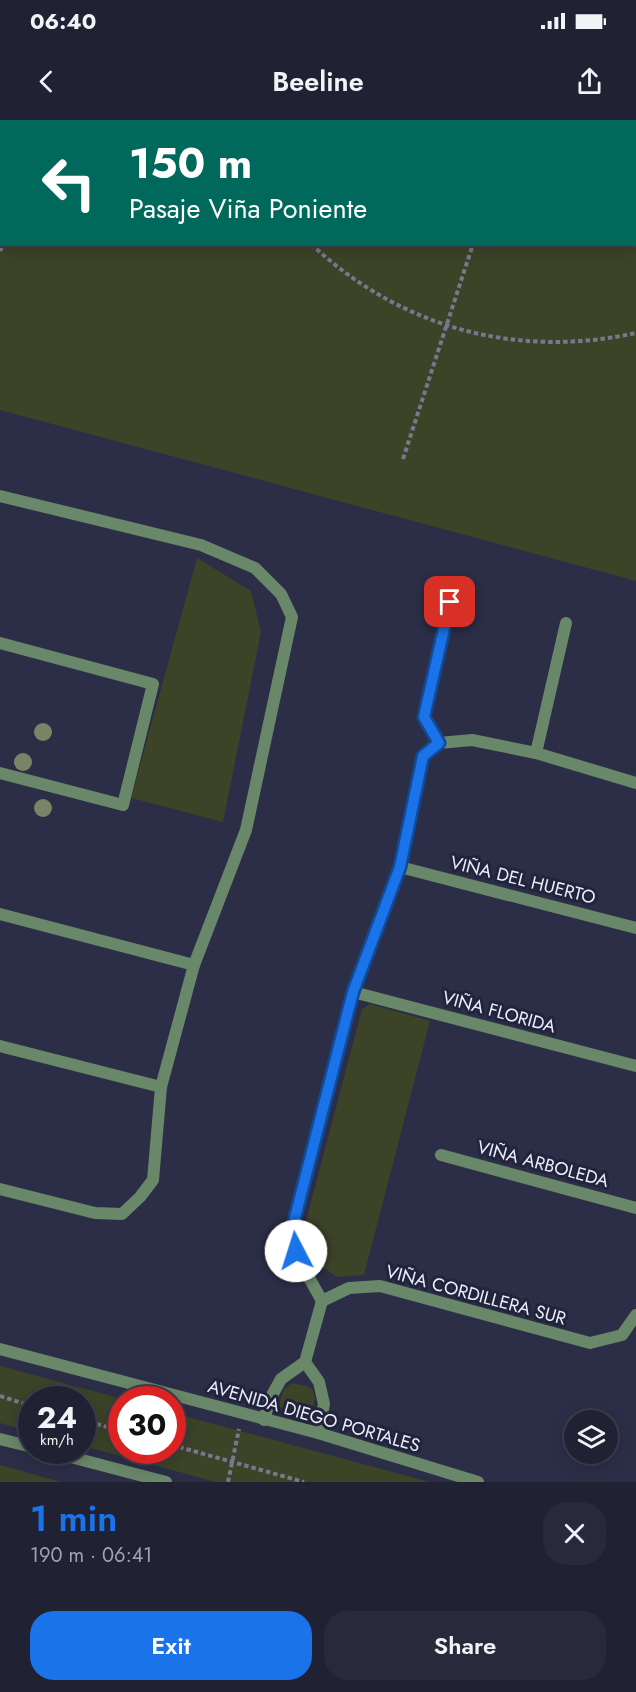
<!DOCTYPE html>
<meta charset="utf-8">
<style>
body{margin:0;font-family:Jost,sans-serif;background:#282a3c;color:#f1f3f6;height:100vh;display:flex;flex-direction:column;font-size:22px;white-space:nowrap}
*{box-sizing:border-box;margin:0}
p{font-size:20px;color:#a2a4ac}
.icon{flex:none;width:33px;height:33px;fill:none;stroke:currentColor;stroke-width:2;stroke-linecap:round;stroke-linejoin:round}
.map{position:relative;height:1362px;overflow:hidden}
.drawer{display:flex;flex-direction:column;background:#202234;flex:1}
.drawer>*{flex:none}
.hud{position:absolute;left:0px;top:0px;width:636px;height:126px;box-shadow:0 3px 15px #0003,0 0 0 2px #3d3f4f;background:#00695c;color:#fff;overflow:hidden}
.controls{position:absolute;left:564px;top:1290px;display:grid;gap:12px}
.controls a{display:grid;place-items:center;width:54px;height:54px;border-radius:50%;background:#202234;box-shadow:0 3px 15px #0003,0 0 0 2px #3d3f4f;font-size:30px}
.speed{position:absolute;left:18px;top:1266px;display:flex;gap:12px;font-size:30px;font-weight:700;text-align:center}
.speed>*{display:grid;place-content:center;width:78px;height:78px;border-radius:50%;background:#202234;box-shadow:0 3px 15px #0003,0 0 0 2px #3d3f4f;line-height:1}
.speed small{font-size:15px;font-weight:400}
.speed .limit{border:9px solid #d22;background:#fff;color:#111}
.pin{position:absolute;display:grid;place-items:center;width:51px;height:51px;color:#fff;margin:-26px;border-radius:12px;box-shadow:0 3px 9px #0006}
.me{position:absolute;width:66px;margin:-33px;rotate:355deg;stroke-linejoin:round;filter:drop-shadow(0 0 4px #0008)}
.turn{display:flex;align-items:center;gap:21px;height:126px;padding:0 30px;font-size:27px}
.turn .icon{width:78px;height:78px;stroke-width:2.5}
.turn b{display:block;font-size:42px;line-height:51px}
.round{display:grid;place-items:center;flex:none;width:63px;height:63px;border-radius:24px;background:#282a3c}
.summary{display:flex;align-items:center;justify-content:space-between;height:102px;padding:0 30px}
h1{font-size:36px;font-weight:600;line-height:45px;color:#1a73e8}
.primary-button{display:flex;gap:12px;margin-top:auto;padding:12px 30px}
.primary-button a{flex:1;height:69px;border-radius:24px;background:#1a73e8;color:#fff;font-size:24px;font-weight:600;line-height:69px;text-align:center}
.primary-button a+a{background:#282a3c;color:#f1f3f6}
.status{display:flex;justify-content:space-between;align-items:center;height:42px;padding:0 30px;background:#202234;direction:ltr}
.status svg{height:16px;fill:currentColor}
header{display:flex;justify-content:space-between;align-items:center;height:78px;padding:0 30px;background:#202234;font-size:27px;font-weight:600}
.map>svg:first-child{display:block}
</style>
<div class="status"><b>06:40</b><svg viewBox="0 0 49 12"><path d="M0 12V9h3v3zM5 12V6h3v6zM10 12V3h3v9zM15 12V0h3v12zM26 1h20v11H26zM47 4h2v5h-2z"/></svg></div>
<header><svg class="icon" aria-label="back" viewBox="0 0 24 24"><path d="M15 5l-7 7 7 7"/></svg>Beeline<svg class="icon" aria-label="share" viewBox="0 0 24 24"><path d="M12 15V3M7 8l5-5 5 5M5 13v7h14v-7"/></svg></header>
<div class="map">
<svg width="636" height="1362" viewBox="0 0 636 1362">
<rect width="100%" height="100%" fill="#2b2e46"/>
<g fill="#3c4327" fill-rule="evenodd">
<path d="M0 0H636V461L0 290ZM2 2H634V124H2Z"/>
<path d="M197 438 251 471 261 512 223 702 131 678Z"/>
<path d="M370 884 430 901 364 1155 337 1157 309 1138 302 1116 362 889Z"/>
<path d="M0 1246 123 1279 122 1280V1330H172L173 1293 430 1362H216L83 1326 82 1280H32L31 1312 0 1303Z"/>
<path d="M292 1263 306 1266 313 1270 315 1278 311 1295 278 1287 284 1269Z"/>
<path d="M0 1345 61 1362H0Z"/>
</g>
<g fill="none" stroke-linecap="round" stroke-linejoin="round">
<g stroke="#76798e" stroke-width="4" stroke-dasharray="4.5 3" stroke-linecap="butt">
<path d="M228 0V2"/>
<path d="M424 0 425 2"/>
<path d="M255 2 258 0"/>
<path d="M513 2V0"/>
<path d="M634 35 636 34"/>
<path d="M0 38 2 49"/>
<path d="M311 124C401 208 516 239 636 213"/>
<path d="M0 131 3 124"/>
<path d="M403 339 473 124"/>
<path d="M0 1276 32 1286"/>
<path d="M82 1300 122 1311"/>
<path d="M172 1325 304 1362"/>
<path d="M228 1362 239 1309"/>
</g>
<g stroke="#698769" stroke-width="12">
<path d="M0 376 201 425 255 448 281 474 292 497 246 710 194 845 161 967 153 1060 140 1077 122 1094 95 1093 0 1069"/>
<path d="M0 523 153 564 123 685 0 653"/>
<path d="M439 623 472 620 536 633 636 663"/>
<path d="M439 623 424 597 450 482"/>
<path d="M536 633 566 503"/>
<path d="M400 747 636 808"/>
<path d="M0 794 194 845"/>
<path d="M353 872 636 946"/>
<path d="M0 926 161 967"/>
<path d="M441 1035 636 1088"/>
<path d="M322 1181 302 1145 290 1117 353 872 400 747 423 636 439 623"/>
<path d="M322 1181 349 1168 380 1166 590 1223 622 1215 636 1195"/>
<path d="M305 1242 319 1262 324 1284 318 1313"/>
<path d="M264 1300 270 1279 281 1259 305 1242 322 1181"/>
</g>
<g stroke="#698769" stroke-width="12">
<path d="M0 1229 318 1313 478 1362"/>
<path d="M0 1319 32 1327"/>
<path d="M44 1330 166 1362"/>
</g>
</g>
<g fill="#798366">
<circle cx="43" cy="612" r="9"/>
<circle cx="23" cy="642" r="9"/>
<circle cx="43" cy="688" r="9"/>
</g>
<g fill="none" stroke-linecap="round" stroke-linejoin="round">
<g stroke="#114b97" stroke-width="15">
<path id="route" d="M296 1131 290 1117 353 872 400 747 423 636 439 623 424 597 450 482"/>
</g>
<use href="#route" stroke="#1a73e8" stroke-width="10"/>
</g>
<g text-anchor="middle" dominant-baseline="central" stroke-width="6" stroke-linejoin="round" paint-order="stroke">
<g font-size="18" fill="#ebedfd" stroke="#22243c">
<text transform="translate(523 760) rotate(14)">VIÑA DEL HUERTO</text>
<text transform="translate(499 892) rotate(15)">VIÑA FLORIDA</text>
<text transform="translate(543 1044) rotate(15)">VIÑA ARBOLEDA</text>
<text transform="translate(476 1175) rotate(15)">VIÑA CORDILLERA SUR</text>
<text transform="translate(314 1296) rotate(16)">AVENIDA DIEGO PORTALES</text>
</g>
</g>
</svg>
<div class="controls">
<a><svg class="icon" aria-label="layers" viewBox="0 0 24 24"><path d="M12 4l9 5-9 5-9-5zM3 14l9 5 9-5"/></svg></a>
</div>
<div class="speed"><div>24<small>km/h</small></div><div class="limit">30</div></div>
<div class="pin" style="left:450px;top:482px;background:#d93025"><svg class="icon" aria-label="arrive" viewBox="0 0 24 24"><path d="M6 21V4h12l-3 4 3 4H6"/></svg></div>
<svg class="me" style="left:296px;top:1131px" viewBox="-20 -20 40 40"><circle r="19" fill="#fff"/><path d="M0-13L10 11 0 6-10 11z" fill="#1a73e8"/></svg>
<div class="hud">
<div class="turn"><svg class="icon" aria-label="left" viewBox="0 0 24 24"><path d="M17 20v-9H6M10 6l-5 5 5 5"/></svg><div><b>150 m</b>Pasaje Viña Poniente</div></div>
</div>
</div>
<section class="drawer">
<div class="summary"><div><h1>1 min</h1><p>190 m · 06:41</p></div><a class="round"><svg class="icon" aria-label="close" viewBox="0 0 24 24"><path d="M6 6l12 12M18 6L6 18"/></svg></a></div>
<div class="primary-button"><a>Exit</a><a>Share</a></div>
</section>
